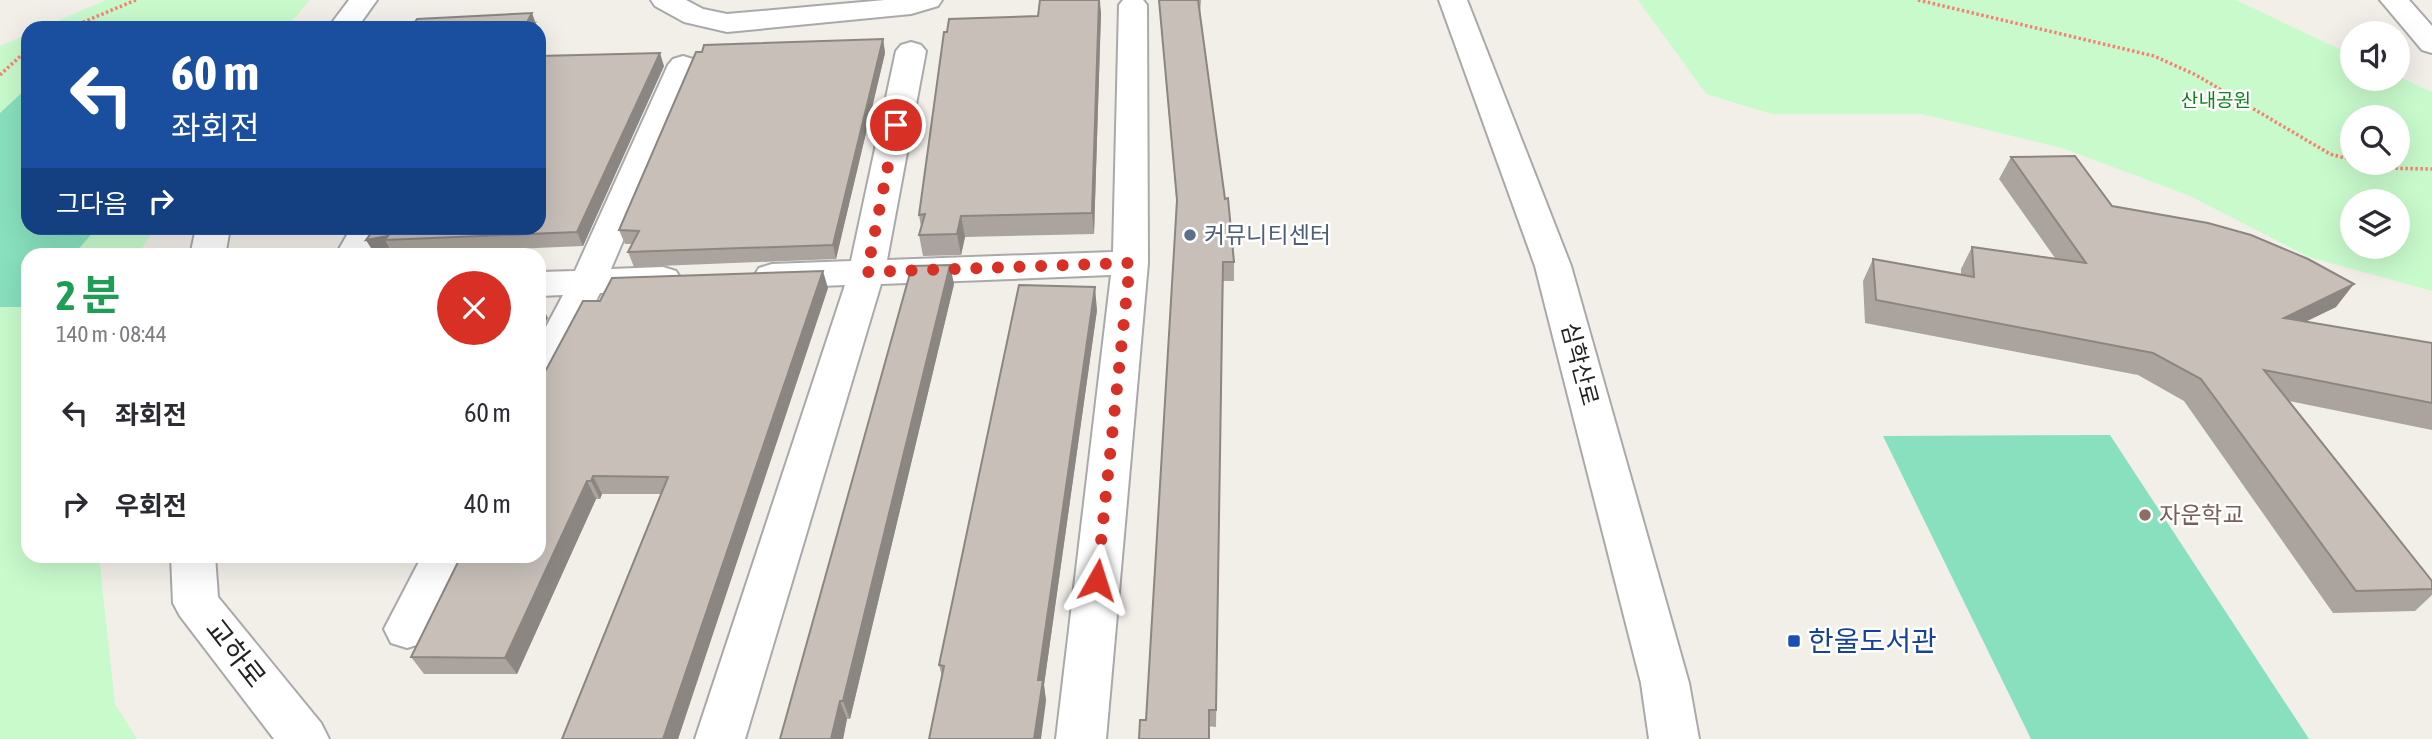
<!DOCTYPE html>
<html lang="ko">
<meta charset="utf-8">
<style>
body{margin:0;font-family:"Asap Condensed","Noto Sans KR",sans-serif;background:#f7f7f7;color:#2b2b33;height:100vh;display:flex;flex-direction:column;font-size:26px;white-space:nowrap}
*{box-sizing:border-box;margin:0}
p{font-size:23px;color:#7c7c81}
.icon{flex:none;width:38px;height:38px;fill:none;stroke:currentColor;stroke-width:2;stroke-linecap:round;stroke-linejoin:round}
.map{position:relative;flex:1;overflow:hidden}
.side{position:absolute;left:21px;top:248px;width:525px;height:315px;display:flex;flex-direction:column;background:#fff;border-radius:21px;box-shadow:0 7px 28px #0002}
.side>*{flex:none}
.guide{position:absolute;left:21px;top:21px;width:525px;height:214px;border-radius:21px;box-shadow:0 7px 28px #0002;background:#1a4fa0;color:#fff;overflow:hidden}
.tools{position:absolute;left:2340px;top:21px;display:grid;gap:14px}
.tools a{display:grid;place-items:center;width:70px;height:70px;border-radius:50%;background:#fff;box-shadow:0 7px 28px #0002;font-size:35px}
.pin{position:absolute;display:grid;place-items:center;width:60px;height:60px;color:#fff;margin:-30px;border:4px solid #fff;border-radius:50%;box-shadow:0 2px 7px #0007}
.me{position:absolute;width:77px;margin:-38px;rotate:6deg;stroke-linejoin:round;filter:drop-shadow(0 0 5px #0008)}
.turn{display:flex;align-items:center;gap:24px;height:147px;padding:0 35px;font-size:32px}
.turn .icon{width:91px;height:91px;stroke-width:2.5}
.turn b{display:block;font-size:49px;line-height:60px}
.then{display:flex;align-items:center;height:66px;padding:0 35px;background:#0003;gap:14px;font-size:26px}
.round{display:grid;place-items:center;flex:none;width:74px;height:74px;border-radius:37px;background:#f7f7f7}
.overview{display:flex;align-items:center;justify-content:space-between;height:119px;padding:0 35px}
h1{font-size:42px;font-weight:700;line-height:52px;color:#1e9e55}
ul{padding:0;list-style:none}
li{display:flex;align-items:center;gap:21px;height:91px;padding:0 35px}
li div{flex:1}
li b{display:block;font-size:26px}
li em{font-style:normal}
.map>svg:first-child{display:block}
</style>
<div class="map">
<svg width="2432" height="739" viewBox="0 0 2432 739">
<rect width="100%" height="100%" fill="#f2efe9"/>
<g fill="#c8facc" fill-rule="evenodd">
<path d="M106 0H310L286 28H41Z"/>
<path d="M1638 0H2236L2352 55V79H2398V76L2432 92V291L2309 257 2190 196 2062 148 1922 114H1772L1706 94ZM2398 117V163H2352V117ZM2352 201H2398V247H2352Z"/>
<path d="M28 34V228H155L138 255 28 256V556L99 557 115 704 137 739H0V46Z"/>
</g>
<g fill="#88e0be">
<path d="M28 87V228H97L73 255 28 256V307H0V113Z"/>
<path d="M2110 435 2309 739H2031L1883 436Z"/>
</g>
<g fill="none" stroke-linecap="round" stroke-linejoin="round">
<g stroke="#a9a9a9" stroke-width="4">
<g id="minor">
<path d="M349 0H377L357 28H328Z"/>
<path d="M651 0H686L703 9 727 14 885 0H942L938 6 911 14 727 32 684 22 655 6Z"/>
<path d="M1123 0H1143L1147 5 1148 263 1106 739H1056L1111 275 881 284 745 739H695L845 285 772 288 759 284 754 276 759 268 772 264 851 261 896 51 901 45 911 42 921 45 926 51 887 260 1113 252 1119 5Z"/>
<path d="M1439 0H1467L1571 266 1689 683 1699 739H1649L1641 683 1535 266Z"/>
<path d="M2380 0H2409L2432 26V53L2422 50Z"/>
<path d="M683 56 693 59 698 65 611 269 663 267 676 271 681 279 676 287 663 291 600 293 553 387 539 391V340L563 295 539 296V272L575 271 668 65 673 59Z"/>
<path d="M196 228H230L225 256H190Z"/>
<path d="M351 228H385L370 256H335Z"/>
<path d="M171 556H215L218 597 321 723 329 739H274L180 616 173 603Z"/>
<path d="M422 556H467L423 643 407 648 391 643 384 629Z"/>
</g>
</g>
<g stroke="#fa8072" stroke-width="3.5" stroke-dasharray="2.5 2.5" stroke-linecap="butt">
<path d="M1918 0 2154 56 2196 75 2330 154 2352 160"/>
<path d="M69 28 136 0"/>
<path d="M0 75 28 49"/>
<path d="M2361 163 2380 168 2432 169"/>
</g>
<use href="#minor" fill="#fff" fill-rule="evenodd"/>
</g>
<g fill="#aba49e">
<path d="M1040 0H1100L1101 13 1094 234 965 237 961 255 923 256 919 235 921 227 919 215 1038 16Z"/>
<path d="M1159 0H1201L1200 14 1234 262V281H1223L1216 727 1146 720 1177 208Z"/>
<path d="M883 39 885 53 836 259 634 267 628 252 632 244H625L619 230Z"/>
<path d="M664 66 583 246 393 254 391 251 375 254 366 240Z"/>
<path d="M2011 157 2112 206 2336 307 2305 322 2432 343V430L2289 401 2432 581V595L2415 611 2333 613 2184 401 2138 375 1865 323 1863 281 1873 259 1961 275V269L1972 247 2055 258 1999 179Z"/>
<path d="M954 284 850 719H847L843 739H780Z"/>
<path d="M828 288 678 739H562L661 494H602L600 499H596L517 674H424L411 657 539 556 546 370 600 301Z"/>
<path d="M1097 310 1044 685 1046 701 942 676 939 665Z"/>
</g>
<g fill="#8b8681">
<path d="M1099 0 1101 13 1094 234 1092 213Z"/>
<path d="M532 13 537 27V28H528L526 24Z"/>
<path d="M883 39 885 53 836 259 833 245Z"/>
<path d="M660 53 664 66 583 246 577 232Z"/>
<path d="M961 216 965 237 961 255 957 234Z"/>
<path d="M388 236 385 240 391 251 375 254 366 240Z"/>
<path d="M950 265 954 284 850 719 843 701Z"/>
<path d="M823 271 828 288 678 739H663Z"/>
<path d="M2354 284 2336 307 2267 340 2284 318Z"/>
<path d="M1095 287 1097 310 1044 685 1046 701 1041 739H1034L1038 680Z"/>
<path d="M539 300 548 318 539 335Z"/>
<path d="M593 476 602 494 600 499 591 481Z"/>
<path d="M587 481 596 499 517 674 505 658Z"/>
<path d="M840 701 847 719 843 739H831Z"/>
</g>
<g fill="#c7bfb8" stroke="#8b8681" stroke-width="2">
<path d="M1040 0H1099L1092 213 961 216 957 234 919 235 925 214 919 215 944 32H947L949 19 1038 16Z"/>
<path d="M1159 0H1198L1225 199 1228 198 1234 262H1223L1216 710H1209V739H1139L1140 720H1146L1177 200Z"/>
<path d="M532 13 526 24 535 23 532 28H411L417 19Z"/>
<path d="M883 39 833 245 628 252 639 231 619 230 696 52H702L704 45Z"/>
<path d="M660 53 577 232 385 240 388 236 366 240 375 228H539V56Z"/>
<path d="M2075 156 2112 206 2208 223 2251 235 2308 259 2354 284 2284 318 2432 343V403L2264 370 2432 581V589L2356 591 2201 379 2153 353 1876 300 1873 259 1974 277 1972 247 2086 263 2011 157Z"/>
<path d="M950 265 843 701H840L831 739H780L912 266Z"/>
<path d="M823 271 663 739H562L668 477 593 476 591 481H587L505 658 411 657 461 556H539V373L546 370 583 301H600L612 278Z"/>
<path d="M1019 285 1095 287 1038 680H1043L1034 739H929L944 666 939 665Z"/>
</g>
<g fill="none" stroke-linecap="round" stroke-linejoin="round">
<path stroke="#d93025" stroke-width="12" stroke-dasharray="0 21.6" d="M896 125 867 272 1130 263 1097 580"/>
</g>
<circle fill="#5c6f8a" stroke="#fff" stroke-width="2.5" cx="1190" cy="235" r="7"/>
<circle fill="#8d6e63" stroke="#fff" stroke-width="2.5" cx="2145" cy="515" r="7"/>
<rect fill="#1a4fb4" stroke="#fff" stroke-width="2.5" x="1787" y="634" width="14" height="14" rx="3.5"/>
<g text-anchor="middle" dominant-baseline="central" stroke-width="5" stroke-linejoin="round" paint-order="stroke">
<g font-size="19" fill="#0c8416" stroke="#fff">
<text x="2216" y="100">산내공원</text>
</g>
<g font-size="23" fill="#4e5e75" stroke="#fff" text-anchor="start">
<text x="1204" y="235">커뮤니티센터</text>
</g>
<g font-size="23" fill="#222" stroke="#fff">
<text transform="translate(1580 364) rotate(75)">심학산로</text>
</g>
<g font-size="23" fill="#785e54" stroke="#fff" text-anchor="start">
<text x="2159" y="515">자운학교</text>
</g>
<g font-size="28" fill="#164399" stroke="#fff" text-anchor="start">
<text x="1808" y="641">한울도서관</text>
</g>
<g font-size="28" fill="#222" stroke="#fff">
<text transform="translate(236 653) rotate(52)">교하로</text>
</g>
</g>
</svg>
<div class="tools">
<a><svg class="icon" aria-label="sound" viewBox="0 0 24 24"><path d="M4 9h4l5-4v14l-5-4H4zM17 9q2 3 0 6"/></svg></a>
<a><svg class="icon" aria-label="search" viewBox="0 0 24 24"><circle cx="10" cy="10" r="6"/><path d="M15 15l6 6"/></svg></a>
<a><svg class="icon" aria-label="layers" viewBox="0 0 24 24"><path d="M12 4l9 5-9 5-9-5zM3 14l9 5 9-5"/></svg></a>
</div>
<div class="pin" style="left:896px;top:125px;background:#d93025"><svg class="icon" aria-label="arrive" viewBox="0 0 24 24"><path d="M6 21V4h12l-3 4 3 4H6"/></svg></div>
<svg class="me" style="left:1097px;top:580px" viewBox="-20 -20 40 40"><path d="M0-17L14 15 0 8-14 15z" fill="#d93025" stroke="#fff" stroke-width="4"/></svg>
<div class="guide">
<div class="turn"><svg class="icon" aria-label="left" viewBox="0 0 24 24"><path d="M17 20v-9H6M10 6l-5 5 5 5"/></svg><div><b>60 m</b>좌회전</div></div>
<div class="then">그다음<svg class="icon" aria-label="right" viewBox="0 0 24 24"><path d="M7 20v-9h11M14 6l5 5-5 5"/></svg></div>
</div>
<section class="side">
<div class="overview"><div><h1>2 분</h1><p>140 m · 08:44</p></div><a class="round" style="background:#d93025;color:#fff"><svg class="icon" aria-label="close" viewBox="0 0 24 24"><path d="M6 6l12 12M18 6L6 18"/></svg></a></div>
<ul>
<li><svg class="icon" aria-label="left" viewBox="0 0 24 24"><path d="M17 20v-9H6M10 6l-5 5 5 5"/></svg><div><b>좌회전</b></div><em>60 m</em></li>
<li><svg class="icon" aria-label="right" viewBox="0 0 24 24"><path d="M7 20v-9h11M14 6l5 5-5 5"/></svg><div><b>우회전</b></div><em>40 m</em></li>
</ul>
</section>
</div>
